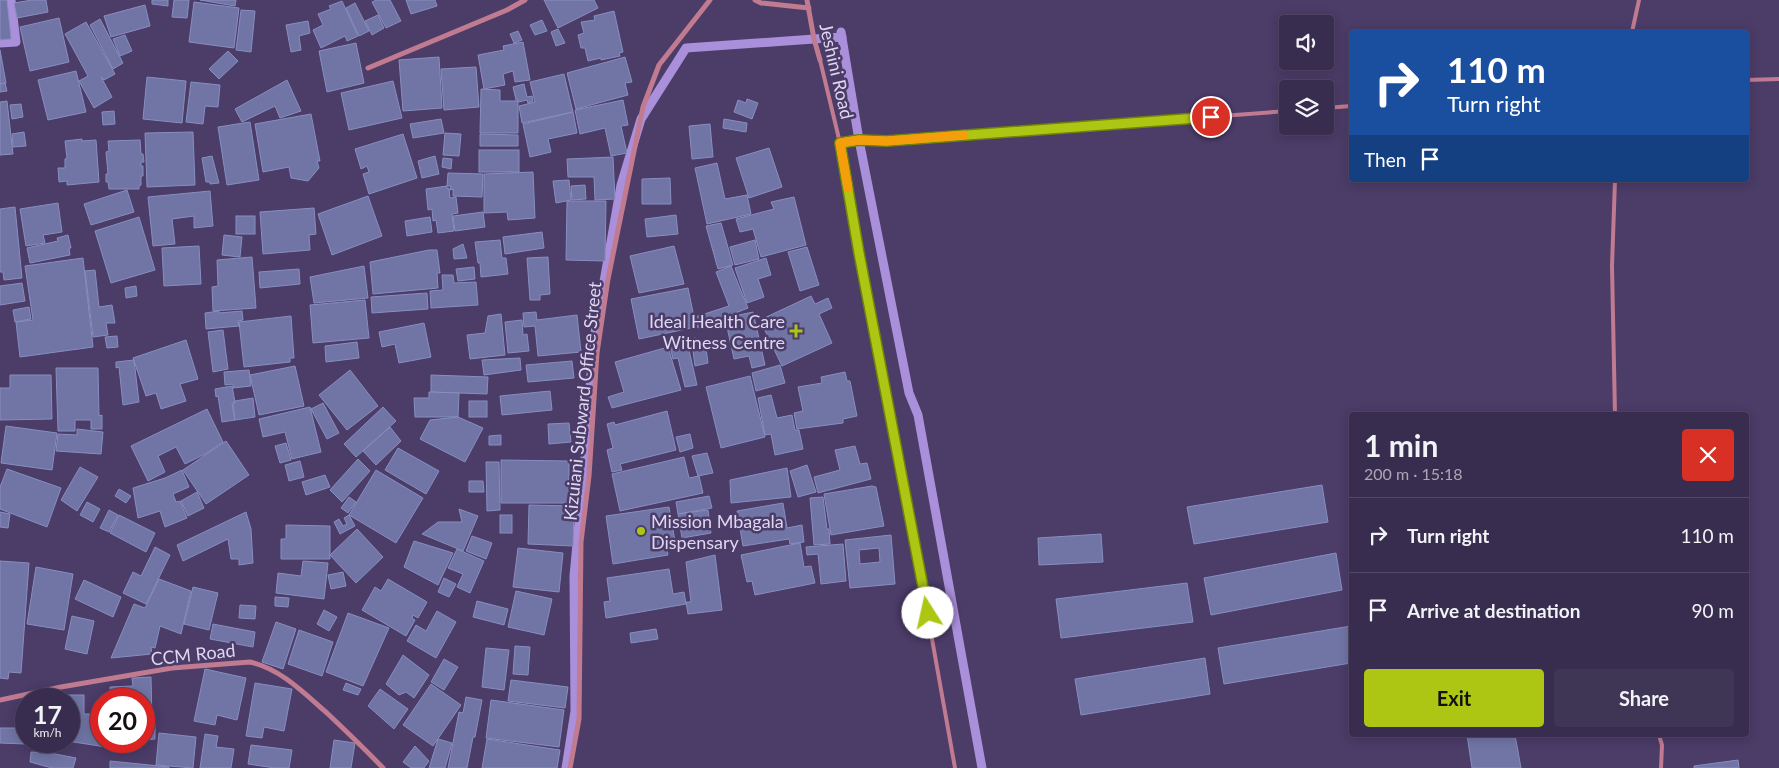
<!DOCTYPE html>
<meta charset="utf-8">
<style>
body{margin:0;font-family:Lato,sans-serif;background:#3f3555;color:#f1f3f6;height:100vh;display:flex;flex-direction:column;font-size:19px;white-space:nowrap}
*{box-sizing:border-box;margin:0}
p{font-size:16px;color:#aba8b6}
.icon{flex:none;width:28px;height:28px;fill:none;stroke:currentColor;stroke-width:2;stroke-linecap:round;stroke-linejoin:round}
.map{position:relative;flex:1;overflow:hidden}
.sheet{position:absolute;left:1349px;top:412px;width:400px;height:325px;display:flex;flex-direction:column;background:#382d4e;border-radius:5px;box-shadow:0 2px 12px #0003,0 0 0 1px #524966}
.sheet>*{flex:none}
.guide{position:absolute;left:1349px;top:30px;width:400px;height:152px;border-radius:5px;box-shadow:0 2px 12px #0003,0 0 0 1px #524966;background:#1a4fa0;color:#fff;overflow:hidden}
.controls{position:absolute;left:1279px;top:15px;display:grid;gap:10px}
.controls a{display:grid;place-items:center;width:55px;height:55px;border-radius:5px;background:#382d4e;box-shadow:0 2px 12px #0003,0 0 0 1px #524966;font-size:25px}
.speed{position:absolute;left:15px;top:688px;display:flex;gap:10px;font-size:25px;font-weight:700;text-align:center}
.speed>*{display:grid;place-content:center;width:65px;height:65px;border-radius:50%;background:#382d4e;box-shadow:0 2px 12px #0003,0 0 0 1px #524966;line-height:1}
.speed small{font-size:12px;font-weight:400}
.speed .limit{border:8px solid #d22;background:#fff;color:#111}
.pin{position:absolute;display:grid;place-items:center;width:42px;height:42px;color:#fff;margin:-21px;border:2px solid #fff;border-radius:50%;box-shadow:0 1px 5px #0007}
.me{position:absolute;width:55px;margin:-28px;rotate:350deg;stroke-linejoin:round;filter:drop-shadow(0 0 4px #0008)}
.turn{display:flex;align-items:center;gap:18px;height:105px;padding:0 15px;font-size:22px}
.turn .icon{width:65px;height:65px;stroke-width:2.5}
.turn b{display:block;font-size:35px;line-height:42px}
.then{display:flex;align-items:center;height:48px;padding:0 15px;background:#0003;gap:10px;font-size:19px}
.round{display:grid;place-items:center;flex:none;width:52px;height:52px;border-radius:5px;background:#3f3555}
.overview{display:flex;align-items:center;justify-content:space-between;height:85px;padding:0 15px}
h1{font-size:30px;font-weight:700;line-height:38px}
.button{display:flex;gap:10px;margin-top:auto;padding:10px 15px}
.button a{flex:1;height:58px;border-radius:5px;background:#acc613;color:#111;font-size:20px;font-weight:700;line-height:58px;text-align:center}
.button a+a{background:#3f3555;color:#f1f3f6}
ul{padding:0;list-style:none}
li{display:flex;align-items:center;gap:15px;height:75px;padding:0 15px;border-top:1px solid #524966}
li div{flex:1}
li b{display:block;font-size:19px}
li em{font-style:normal}
.map>svg:first-child{display:block}
</style>
<div class="map">
<svg width="1779" height="768" viewBox="0 0 1779 768">
<rect width="100%" height="100%" fill="#4b3c68"/>
<g fill="none" stroke-linecap="round" stroke-linejoin="round">
<g stroke="#aa8fdb" stroke-width="9">
<path d="M841 32 859 140 909 393 918 415 982 768"/>
<path d="M0 43 16 42 11 0"/>
<path d="M566 768 575 711 574 576 586 447 593 344 621 185 641 119 686 48 842 37"/>
</g>
</g>
<g fill="#7075a5" stroke="#888ec0" fill-rule="evenodd">
<path d="M0 0H7L11 39 0 40Z"/>
<path d="M32 0H46L48 12 17 18 14 3Z"/>
<path d="M152 0H168V6L152 4Z"/>
<path d="M174 0H189L187 18 172 17Z"/>
<path d="M200 0H236L235 6Z"/>
<path d="M376 0H390L401 21 386 28 372 2Z"/>
<path d="M406 0H435L437 6 411 14Z"/>
<path d="M544 0H594L598 8 558 28Z"/>
<path d="M342 1 358 36 347 41 345 36 321 48 313 30 323 25 318 14 331 9 329 6Z"/>
<path d="M194 2 239 8 234 48 189 42Z"/>
<path d="M355 3 369 31 359 36 346 8Z"/>
<path d="M145 5 150 26 111 37 104 16Z"/>
<path d="M241 10 255 11 251 52 236 50Z"/>
<path d="M614 11 623 52 619 53 620 56 601 60V58L588 61 585 48H581L578 35 584 33 581 22 595 20 594 16Z"/>
<path d="M378 15 384 28 372 35 365 21Z"/>
<path d="M59 18 69 62 30 71 20 27Z"/>
<path d="M100 19 123 63 113 69 90 25Z"/>
<path d="M542 20 547 31 535 35 530 25Z"/>
<path d="M308 21 310 33 299 36 301 50 291 52 286 25Z"/>
<path d="M86 22 115 74 104 80 101 77 112 97 94 108 79 81 88 76 65 34Z"/>
<path d="M558 29 565 43 556 46 551 32Z"/>
<path d="M518 31 522 40 514 43 510 34Z"/>
<path d="M125 35 132 51 120 56 113 39Z"/>
<path d="M523 42 530 80 515 82 513 71 503 74 505 85 484 89 478 55 504 50 503 46Z"/>
<path d="M356 43 364 83 327 92 319 51Z"/>
<path d="M0 50 6 83 0 84Z"/>
<path d="M228 51 238 61 219 79 209 69Z"/>
<path d="M439 57 442 108 403 111 399 60Z"/>
<path d="M625 57 632 82 625 83 628 95 576 109 567 73Z"/>
<path d="M476 67 479 107 444 110 441 69Z"/>
<path d="M76 71 86 112 48 120 38 80Z"/>
<path d="M564 74 573 112 522 123 519 106 535 102 530 82Z"/>
<path d="M147 77 186 81 182 123 143 119Z"/>
<path d="M287 80 301 111 280 118 275 106 242 122 235 109Z"/>
<path d="M393 81 402 118 349 130 341 93Z"/>
<path d="M191 82 220 85 218 107 205 106 203 124 186 122Z"/>
<path d="M5 83 7 91 0 92V84Z"/>
<path d="M524 84 527 97 532 96 533 101 528 103 527 100 519 102 518 100H516L513 87Z"/>
<path d="M481 89 500 90V101H518V133H480Z"/>
<path d="M747 99 758 103 752 119 734 112 738 100 746 103Z"/>
<path d="M623 100 628 125 621 126 627 153 611 156 605 128 580 134 575 110Z"/>
<path d="M7 101 13 154 0 155V102Z"/>
<path d="M21 104 23 117 12 119 10 105Z"/>
<path d="M114 111 115 124 103 125 102 112Z"/>
<path d="M573 112 577 133 548 139 551 152 530 157 523 124Z"/>
<path d="M311 114 320 161H317L319 168 308 181 291 178 289 167 263 172 255 124Z"/>
<path d="M441 119 444 133 413 138 410 124Z"/>
<path d="M724 119 747 123 746 132 723 128Z"/>
<path d="M250 122 259 180 227 185 218 127Z"/>
<path d="M710 124 713 157 692 159 689 126Z"/>
<path d="M24 132 26 146 13 147 12 134Z"/>
<path d="M193 132 195 185 147 187 145 133Z"/>
<path d="M445 133 461 134 459 156 443 155Z"/>
<path d="M403 134 417 178 369 194 363 174 369 172 367 166 361 169 355 149Z"/>
<path d="M480 134 518 135V146H480Z"/>
<path d="M82 139V141L96 140 99 182 67 185V181L59 182 58 168H65V159L67 158 65 141Z"/>
<path d="M140 140 141 154H143L144 162H141V166H143V176H141V185L139 186V189H109L108 182H106V174H108L106 152 109 151 108 141Z"/>
<path d="M769 148 782 187 749 198 736 158Z"/>
<rect x="479" y="150" width="40" height="22"/>
<path d="M212 156 219 183 210 184V182H206L202 158Z"/>
<path d="M435 156 439 174 422 178 418 161Z"/>
<path d="M613 157 615 199 595 200 594 177H568L567 159Z"/>
<path d="M443 158 452 159 451 169 442 167Z"/>
<path d="M717 163 725 199 747 195 751 214 707 224 695 168Z"/>
<path d="M533 172 535 218 508 220 507 212 484 213V174Z"/>
<path d="M448 173 483 174 482 197 453 196V189L450 190 451 186H447Z"/>
<path d="M670 178 671 204H642V179Z"/>
<path d="M569 180 571 200 556 203 553 181Z"/>
<path d="M585 185 586 199 572 200 571 186Z"/>
<path d="M447 186V189L449 188 450 198 456 197 458 213 452 214 454 231 438 233 436 220 433 221 432 209 428 210 426 189Z"/>
<path d="M127 190 134 212 91 225 84 204Z"/>
<path d="M210 191 213 226 194 228V216L172 219 175 244 153 246 148 197Z"/>
<path d="M368 196 382 236 332 255 318 214Z"/>
<path d="M794 197 806 245 761 257 753 229 740 232 736 219 774 209 771 202Z"/>
<path d="M567 201H606L605 261 566 260Z"/>
<path d="M58 203 62 232 43 235 45 243 26 246 20 209Z"/>
<path d="M15 207 22 278 4 280 3 272H0V209Z"/>
<path d="M314 208 316 234 309 235 310 250 263 254 260 212Z"/>
<path d="M483 212 485 227 455 231 453 216Z"/>
<path d="M676 215 678 234 647 237 645 219Z"/>
<rect x="236" y="216" width="19" height="18"/>
<path d="M139 217 155 270 111 283 95 231Z"/>
<path d="M430 217 432 232 407 236 405 221Z"/>
<path d="M721 223 733 265 718 269 706 226Z"/>
<path d="M542 232 544 248 505 254 503 237Z"/>
<path d="M68 235 71 248H69L70 255 30 263 27 248 58 241 57 238Z"/>
<path d="M224 235 242 237 240 257 222 255Z"/>
<path d="M500 240 502 258H506L508 274 481 277 480 263H478L475 242Z"/>
<path d="M755 240 759 259 735 265 730 247Z"/>
<path d="M463 244 467 258 454 259 453 249Z"/>
<path d="M199 246 201 284 164 286 162 248Z"/>
<path d="M674 246 684 284 639 293 630 256Z"/>
<path d="M807 247 819 285 800 291 788 252Z"/>
<path d="M429 250H437L440 273H437L438 288 373 294 370 262Z"/>
<path d="M252 257 256 308 213 311 212 287 218 286 217 260Z"/>
<path d="M548 257 550 294 540 295V300H530L527 258Z"/>
<path d="M83 258 93 347 20 357 16 322 33 320 25 266Z"/>
<path d="M766 258 771 275 758 279 764 297 747 303 735 268Z"/>
<path d="M364 266 368 298 314 303 310 277Z"/>
<path d="M731 266 748 308 698 328 695 317 729 306 716 272Z"/>
<path d="M474 267 475 279 458 281 456 269Z"/>
<path d="M299 269 300 284 260 288 259 272Z"/>
<path d="M95 270 99 307 112 305 115 323H106L108 335 93 337 85 271Z"/>
<path d="M442 275H453L454 283 476 282 478 305 431 308 430 291 443 290Z"/>
<path d="M22 283 25 301 0 305V286Z"/>
<path d="M136 286 137 296 126 298 125 288Z"/>
<path d="M688 288 696 327 639 339 631 299Z"/>
<path d="M427 293 428 309 372 313 371 297Z"/>
<path d="M811 296 815 304 828 298 832 308 819 314 832 343 782 366 760 320Z"/>
<path d="M365 300 369 338 313 343 310 305Z"/>
<path d="M29 307 31 319 15 322 13 310Z"/>
<path d="M219 311V313L242 311 243 320 238 321 239 326 206 329 205 313Z"/>
<path d="M536 312 537 320 577 315 581 352 538 356 535 326 524 327 523 313Z"/>
<path d="M753 312 765 365 752 368 749 356 734 359 725 318Z"/>
<path d="M501 314 505 355 470 359 467 335 485 333 488 316Z"/>
<path d="M291 316 294 358H290V362L244 367 239 322Z"/>
<path d="M522 320 523 335 527 334 529 351 508 353 505 322Z"/>
<path d="M424 323 431 357 399 363 395 344 382 347 379 332Z"/>
<path d="M223 330 228 369 213 372 208 332Z"/>
<path d="M117 336 118 347 107 348 105 337Z"/>
<path d="M696 338 698 348 689 350 697 385 685 387 678 358 673 359 669 342Z"/>
<path d="M186 340 198 379 180 384 186 401 161 409 156 393 146 396 133 358Z"/>
<path d="M357 342 359 358 326 362 325 346Z"/>
<path d="M668 347 681 390 612 408 608 397 624 392 615 362Z"/>
<path d="M706 348 708 363 695 366 693 351Z"/>
<path d="M520 358 521 370 484 375 482 360Z"/>
<path d="M134 360 139 402 123 405 119 367 116 368V362Z"/>
<path d="M572 361 574 378 528 382 526 365Z"/>
<path d="M780 365 785 383 756 391 752 373Z"/>
<path d="M295 366 304 406 259 415 250 375Z"/>
<path d="M56 368H98L99 416 102 415V429H91V420H75V431H58Z"/>
<path d="M249 370 251 386 233 388V384L225 385 224 372Z"/>
<path d="M350 370 378 406 347 430 319 395Z"/>
<path d="M845 372 847 381H850L857 416 843 419V423L797 429 794 413 803 411 798 387 822 383 821 377Z"/>
<path d="M10 375H51L52 419 0 420V388H10Z"/>
<path d="M431 375 488 377 487 394 431 392Z"/>
<path d="M750 376 765 437 721 448 706 387Z"/>
<path d="M232 386 235 402 232 403 235 420 222 422 218 396 216 397 215 389Z"/>
<path d="M550 391 552 410 502 415 500 396Z"/>
<path d="M429 392 459 393 458 417H415L414 398H429Z"/>
<path d="M771 395 777 418 792 415 795 430H799L803 449 775 455 771 434 765 435 758 398Z"/>
<path d="M253 398 255 417 235 420 233 404 235 403V401Z"/>
<rect x="469" y="401" width="18" height="16"/>
<path d="M323 403 339 433 327 439 311 409Z"/>
<path d="M310 407 321 452 292 459 285 432 263 437 259 419Z"/>
<path d="M383 407 396 421 356 457 344 444Z"/>
<path d="M207 409 223 442 205 454 185 464 176 447 158 456 165 472 148 481 131 446Z"/>
<path d="M667 411 676 450 620 464 622 470 612 472 607 450 613 448 607 424 614 422 615 425Z"/>
<path d="M458 417 483 428 465 462 420 439 430 420Z"/>
<path d="M569 423 571 442 549 444 548 424Z"/>
<path d="M6 426 57 433 52 470 1 463Z"/>
<path d="M390 427 401 441 376 465 363 451Z"/>
<path d="M77 429 103 432 101 454 56 451 58 434 77 435Z"/>
<path d="M690 434 693 448 680 452 676 437Z"/>
<path d="M501 435V445H489V436Z"/>
<path d="M226 441 249 475 206 504 183 470Z"/>
<path d="M286 443 291 460 280 463 275 446Z"/>
<path d="M855 446 860 464 867 463 871 479 818 493 814 477 840 470 835 450Z"/>
<path d="M398 448 439 471 426 494 385 470Z"/>
<path d="M707 453 713 473 698 476 692 456Z"/>
<path d="M684 457 689 478 699 476 703 493 620 511 612 474Z"/>
<path d="M358 459 370 471 342 502 330 490Z"/>
<path d="M501 460 569 461V503H501Z"/>
<path d="M300 461 304 477 289 481 285 465Z"/>
<path d="M486 462H499L500 510 487 511Z"/>
<path d="M807 465 816 492 798 497 790 471Z"/>
<path d="M80 467 98 477 77 511 61 500Z"/>
<path d="M787 468 791 497 731 503 730 480Z"/>
<path d="M7 469 61 488 47 527 0 509V487Z"/>
<path d="M182 470 189 487 173 494 176 502 180 501 187 518 165 527 160 511 138 518 133 488 165 478Z"/>
<path d="M376 470 423 498 396 543 349 515Z"/>
<path d="M325 475 330 487 306 495 302 482Z"/>
<path d="M469 481H483L484 492H469Z"/>
<path d="M1322 485 1328 522 1194 544 1187 507Z"/>
<path d="M872 486 876 487 884 526 831 535 824 494Z"/>
<path d="M119 489 131 496 126 503 115 496Z"/>
<path d="M197 492 204 508 188 516 181 501Z"/>
<path d="M709 496 712 508 678 514 676 502Z"/>
<path d="M349 497 356 502 348 513 341 508Z"/>
<path d="M823 497 827 529H829L830 544 814 545 810 498Z"/>
<path d="M87 502 100 509 93 522 80 515Z"/>
<path d="M783 503 787 528 802 525 804 542 790 544 789 539 743 546 737 511Z"/>
<path d="M529 505 574 506 573 546 528 544Z"/>
<path d="M669 507 676 547 667 548 668 555 613 564 606 516Z"/>
<path d="M459 509 478 516 463 551 422 534 438 522H462Z"/>
<path d="M109 510 118 515 109 532 100 528Z"/>
<path d="M708 510 711 533 682 538 678 514Z"/>
<path d="M0 512 10 514 8 528 0 527Z"/>
<path d="M246 512 251 529 253 563 239 565V559H231L228 539 183 561 177 545Z"/>
<path d="M119 515 155 533 146 552 110 533Z"/>
<path d="M349 515 355 526 340 534 334 522 339 519 343 526 347 524 344 518Z"/>
<rect x="500" y="515" width="12" height="18"/>
<path d="M286 525 330 526V559H281V539H286Z"/>
<path d="M357 529 383 557 356 583 330 555Z"/>
<path d="M1101 534 1103 562 1039 565 1038 538Z"/>
<path d="M891 535 895 584 850 588 845 540ZM879 548 880 562 860 564 859 550Z"/>
<path d="M472 536 492 543 486 559 466 551Z"/>
<path d="M414 541 453 553 438 585 404 567Z"/>
<path d="M800 543 804 567 811 566 815 583 755 595 752 581 747 582 741 555Z"/>
<path d="M843 544 846 581 821 584 818 554 807 555 806 547Z"/>
<path d="M155 547 170 555 146 604 123 593 133 572 141 576Z"/>
<path d="M518 548 563 553 559 592 513 587Z"/>
<path d="M457 549 484 561 470 593 457 587 463 574 448 568Z"/>
<path d="M1336 553 1342 590 1211 615 1204 578Z"/>
<path d="M715 555 722 610 688 614 686 602H691L686 562Z"/>
<path d="M0 561 29 563 21 673 9 672 8 679 0 678Z"/>
<path d="M303 561 328 563 324 599 276 593 278 573 301 576Z"/>
<path d="M36 567 73 574 64 630 27 624Z"/>
<path d="M669 569 673 594 684 592 686 604 606 618 604 602 610 601 607 578Z"/>
<path d="M343 572 346 586 331 589 328 575Z"/>
<path d="M444 578 456 584 449 597 438 592Z"/>
<path d="M159 579 191 591 181 634 160 626 155 648 151 647 152 654 111 658 134 604 145 608Z"/>
<path d="M388 579 427 602 418 618 413 615 412 618 415 620 406 636 362 610 375 587 381 591Z"/>
<path d="M84 580 121 597 113 617 75 599Z"/>
<path d="M1187 583 1193 622 1061 638 1056 599Z"/>
<path d="M193 587 218 593 209 630 184 624Z"/>
<path d="M516 591 552 599 544 635 508 627Z"/>
<path d="M275 597 289 598 288 607 275 606Z"/>
<path d="M477 601 508 609 504 625 473 617Z"/>
<path d="M240 605 256 606 255 619 239 618Z"/>
<path d="M324 610 337 617 329 631 317 624Z"/>
<path d="M437 611 456 622 436 658 407 641 416 625 426 631Z"/>
<path d="M348 613 389 628 363 686 326 672Z"/>
<path d="M72 616 94 621 87 654 65 649Z"/>
<path d="M276 622 296 629 283 669 262 662Z"/>
<path d="M213 624 255 632 253 647 210 639Z"/>
<path d="M1351 626V663L1224 684 1218 648Z"/>
<path d="M656 629 658 639 631 643 630 633Z"/>
<path d="M299 630 333 642 322 676 288 664Z"/>
<path d="M515 646 530 647 528 675 513 674Z"/>
<path d="M486 648 509 650 504 690 482 687Z"/>
<path d="M403 655 429 675 414 698 406 692 399 695 386 684Z"/>
<path d="M1205 658 1210 694 1081 715 1075 679Z"/>
<path d="M444 659 458 667 444 690 431 682Z"/>
<path d="M205 669 246 678 237 720 217 715 215 725 194 721Z"/>
<path d="M151 677 152 722H144V699H111L110 687 133 686 132 678Z"/>
<path d="M511 680 568 687 565 708 508 701Z"/>
<path d="M255 683 292 689 284 731 264 727 262 738 246 736Z"/>
<path d="M346 683 361 689 358 695 343 690Z"/>
<path d="M431 684 461 705 433 746 403 725Z"/>
<path d="M380 689 408 709 394 729 368 706Z"/>
<path d="M53 695H84V714H101V741H106V747L67 741H69V699H52Z"/>
<path d="M466 697 482 700 475 737H473L467 768H448L459 712 463 713Z"/>
<rect x="24" y="699" width="2" height="18"/>
<path d="M491 700 564 710 559 747 486 738Z"/>
<path d="M144 724H155V739L144 740Z"/>
<path d="M0 728H25V744L0 743Z"/>
<path d="M159 733 196 737 193 768 156 765Z"/>
<path d="M205 734 218 736 216 747 234 749 231 768H200Z"/>
<path d="M1467 735H1515L1521 768H1472Z"/>
<path d="M438 739 452 743 445 768H429Z"/>
<path d="M487 739 560 750 557 768H482Z"/>
<path d="M334 740 355 743 351 768H330Z"/>
<path d="M251 745 292 750 289 768H275L248 764Z"/>
<path d="M415 746 429 761 424 768H411L403 762Z"/>
<path d="M31 752 50 753 76 758 73 768H52L30 762Z"/>
<path d="M1738 760 1739 768H1694V766Z"/>
<path d="M110 761 169 767V768H110Z"/>
</g>
<g fill="none" stroke-linecap="round" stroke-linejoin="round">
<g stroke="#c17b91" stroke-width="4">
<path d="M1632 32 1639 0"/>
<path d="M820 60 840 143 859 253 924 594 955 768"/>
<path d="M1746 80 1779 79"/>
<path d="M1325 108 1351 106"/>
<path d="M840 143 859 140 887 141 1288 111"/>
<path d="M1615 415 1612 266 1615 180"/>
<path d="M1659 735 1662 745 1661 768"/>
</g>
<g stroke="#c17b91" stroke-width="5">
<path d="M755 0 761 3 809 8"/>
<path d="M807 0 814 39 820 60"/>
<path d="M368 68 507 10 525 0"/>
<path d="M0 700 61 687 172 668 250 662C281 669 304 693 327 713 346 731 365 749 383 768"/>
<path d="M570 768 579 719 581 542 589 476 597 353 608 279 643 107 659 65 710 0"/>
</g>
</g>
<g fill="none" stroke-linecap="round" stroke-linejoin="round">
<g stroke="#70810c" stroke-width="12">
<path id="route" d="M928 613 859 253 840 143 859 140 887 141 1211 117"/>
</g>
<use href="#route" stroke="#acc613" stroke-width="9"/>
<path stroke="#f59e0b" stroke-width="9" d="M848 188 840 143 859 140 887 141 964 135"/>
</g>
<g fill="#acc613" stroke="#4b3c68" stroke-width="2">
<path d="M793.5 323.5h5v5h5v5h-5v5h-5v-5h-5v-5h5z"/>
<circle cx="641" cy="531" r="5"/>
</g>
<g text-anchor="middle" dominant-baseline="central" stroke-width="5" stroke-linejoin="round" paint-order="stroke">
<g font-size="18" fill="#dfd7f2" stroke="#4b3c68">
<text transform="translate(837 71) rotate(77)">Jeshini Road</text>
<text transform="translate(582 401) rotate(-84)">Kizuiani Subward Office Street</text>
<text transform="translate(193 654) rotate(-6)">CCM Road</text>
</g>
<g font-size="18" fill="#dfd7f2" stroke="#4b3c68" text-anchor="end">
<text x="785" y="321">Ideal Health Care<tspan x="785" dy="21">Witness Centre</tspan></text>
<text x="651" y="521" text-anchor="start">Mission Mbagala<tspan x="651" dy="21">Dispensary</tspan></text>
</g>
</g>
</svg>
<div class="controls">
<a><svg class="icon" aria-label="sound" viewBox="0 0 24 24"><path d="M4 9h4l5-4v14l-5-4H4zM17 9q2 3 0 6"/></svg></a>
<a><svg class="icon" aria-label="layers" viewBox="0 0 24 24"><path d="M12 4l9 5-9 5-9-5zM3 14l9 5 9-5"/></svg></a>
</div>
<div class="speed"><div>17<small>km/h</small></div><div class="limit">20</div></div>
<div class="pin" style="left:1211px;top:117px;background:#d93025"><svg class="icon" aria-label="arrive" viewBox="0 0 24 24"><path d="M6 21V4h12l-3 4 3 4H6"/></svg></div>
<svg class="me" style="left:928px;top:613px" viewBox="-20 -20 40 40"><circle r="19" fill="#fff"/><path d="M0-13L10 11 0 6-10 11z" fill="#acc613"/></svg>
<div class="guide">
<div class="turn"><svg class="icon" aria-label="right" viewBox="0 0 24 24"><path d="M7 20v-9h11M14 6l5 5-5 5"/></svg><div><b>110 m</b>Turn right</div></div>
<div class="then">Then<svg class="icon" aria-label="arrive" viewBox="0 0 24 24"><path d="M6 21V4h12l-3 4 3 4H6"/></svg></div>
</div>
<section class="sheet">
<div class="overview"><div><h1>1 min</h1><p>200 m · 15:18</p></div><a class="round" style="background:#d93025;color:#fff"><svg class="icon" aria-label="close" viewBox="0 0 24 24"><path d="M6 6l12 12M18 6L6 18"/></svg></a></div>
<ul>
<li><svg class="icon" aria-label="right" viewBox="0 0 24 24"><path d="M7 20v-9h11M14 6l5 5-5 5"/></svg><div><b>Turn right</b></div><em>110 m</em></li>
<li><svg class="icon" aria-label="arrive" viewBox="0 0 24 24"><path d="M6 21V4h12l-3 4 3 4H6"/></svg><div><b>Arrive at destination</b></div><em>90 m</em></li>
</ul>
<div class="button"><a>Exit</a><a>Share</a></div>
</section>
</div>
